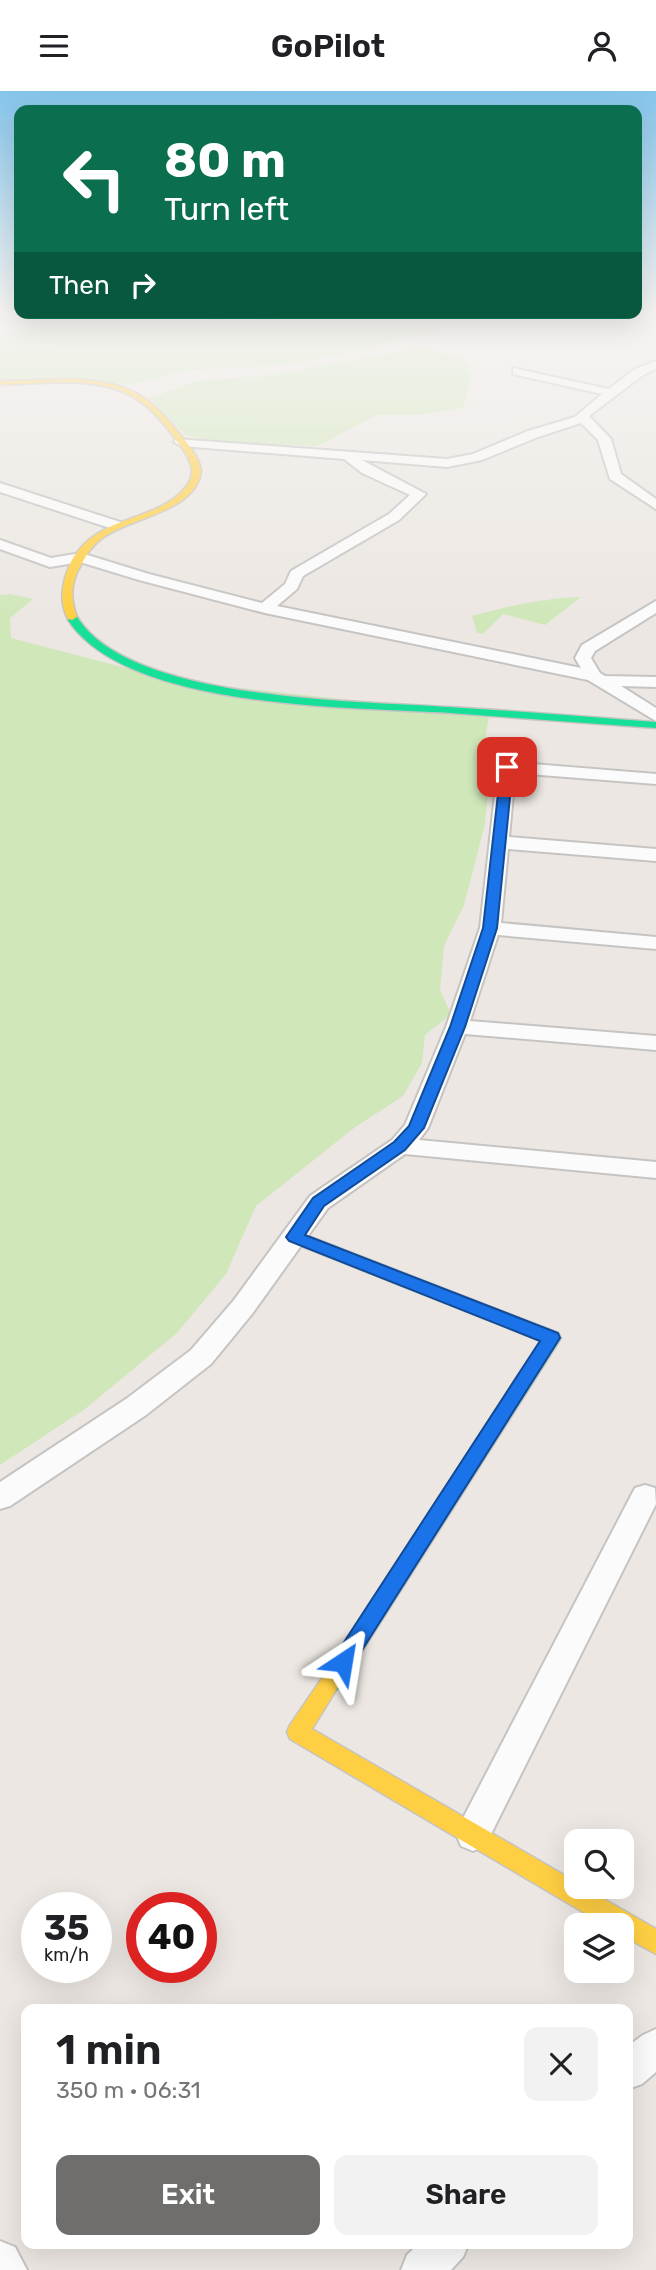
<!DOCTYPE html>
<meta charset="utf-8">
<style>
body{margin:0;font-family:Rubik,sans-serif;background:#f2f2f2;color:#202124;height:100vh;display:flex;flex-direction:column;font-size:26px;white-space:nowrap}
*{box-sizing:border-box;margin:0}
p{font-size:23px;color:#757577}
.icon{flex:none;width:38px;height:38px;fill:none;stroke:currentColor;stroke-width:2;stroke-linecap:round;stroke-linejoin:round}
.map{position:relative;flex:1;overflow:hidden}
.side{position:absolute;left:21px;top:1913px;width:612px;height:245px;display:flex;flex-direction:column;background:#fff;border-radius:14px;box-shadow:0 7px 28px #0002}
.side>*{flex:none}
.banner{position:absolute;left:14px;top:14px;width:628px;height:214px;border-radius:14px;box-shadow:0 7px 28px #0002;background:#0b6e4f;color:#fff;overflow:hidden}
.controls{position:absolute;left:564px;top:1738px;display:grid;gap:14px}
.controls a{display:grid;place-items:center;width:70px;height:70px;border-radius:14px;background:#fff;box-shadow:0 7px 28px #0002;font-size:35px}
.speed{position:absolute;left:21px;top:1801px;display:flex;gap:14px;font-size:35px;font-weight:700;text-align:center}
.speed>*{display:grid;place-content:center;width:91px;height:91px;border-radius:50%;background:#fff;box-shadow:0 7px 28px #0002;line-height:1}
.speed small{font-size:18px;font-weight:400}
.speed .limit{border:10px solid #d22;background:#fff;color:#111}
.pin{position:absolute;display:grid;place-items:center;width:60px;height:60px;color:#fff;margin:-30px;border-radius:14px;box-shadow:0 4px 10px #0006}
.me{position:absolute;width:77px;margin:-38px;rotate:33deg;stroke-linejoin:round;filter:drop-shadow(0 0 5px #0008)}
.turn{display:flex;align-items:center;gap:24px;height:147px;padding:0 35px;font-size:32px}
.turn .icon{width:91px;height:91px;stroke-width:2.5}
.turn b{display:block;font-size:49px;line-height:60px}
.then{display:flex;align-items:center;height:66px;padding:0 35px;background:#0003;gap:14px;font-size:26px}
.round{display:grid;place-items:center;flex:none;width:74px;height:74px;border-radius:14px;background:#f2f2f2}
.overview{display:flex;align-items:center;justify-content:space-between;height:119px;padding:0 35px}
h1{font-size:42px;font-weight:600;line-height:52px}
.cta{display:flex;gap:14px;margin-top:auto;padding:14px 35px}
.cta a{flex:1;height:80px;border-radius:14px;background:#706e6c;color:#fff;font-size:28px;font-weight:600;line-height:80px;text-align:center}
.cta a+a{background:#f2f2f2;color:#202124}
header{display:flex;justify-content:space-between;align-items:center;height:91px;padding:0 35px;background:#fff;font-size:32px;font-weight:600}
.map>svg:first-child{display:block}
</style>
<header><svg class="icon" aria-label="menu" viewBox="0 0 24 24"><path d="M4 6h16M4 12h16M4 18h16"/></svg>GoPilot<svg class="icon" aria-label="person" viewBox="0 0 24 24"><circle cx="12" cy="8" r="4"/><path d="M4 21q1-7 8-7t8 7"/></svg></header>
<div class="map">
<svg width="656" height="2179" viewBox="0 0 656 2179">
<rect width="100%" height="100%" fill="#ece7e2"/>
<g fill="#d0e7ba">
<path d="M0 220 132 222 183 238 216 228 276 227 294 222H496L365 259 282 274 191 279 133 293 0 288V246L39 236 0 231Z"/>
<path d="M424 256 464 269 472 284 463 317 418 324H377L318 355 211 350 185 344 150 307 200 289 264 285Z"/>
<path d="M10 503 33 508 10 527 11 547 176 590 489 624 485 649 488 700 485 733 464 814 444 855 440 899 451 923 425 944 422 972 403 1005 354 1037 256 1115 226 1183 178 1241 85 1318 0 1374V504Z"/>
<path d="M581 506 545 534 503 523 483 543 477 542 472 525C508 515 544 507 581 506Z"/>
</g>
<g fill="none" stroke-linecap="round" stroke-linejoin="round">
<g stroke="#c5c4c3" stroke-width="4">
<g id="street">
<path d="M643 220H656V225L644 222Z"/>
<path d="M198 222H284C271 232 211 232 198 222Z"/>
<path d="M656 270V278L643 284 589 325 611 348 621 383 656 408V418L610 388 598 349 581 332 538 346 482 369 447 376 362 369 426 403 399 429 303 485 297 498 277 515 581 577 575 567 582 554 656 510V522L595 560 591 567 600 582 605 585 656 586V596L621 595 656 617V630L588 589 265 522 139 489 80 471 50 476 0 458V449L51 467 81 462 149 483 262 512 285 493 291 480 389 423 410 404 362 382 344 368 181 355 174 351 176 348 447 368 473 363 528 340 575 326 602 303 513 283V277L609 298 635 278Z"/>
<path d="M0 392 120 431 122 434 120 437H110L0 401Z"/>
<path d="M507 671 656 683V693L515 682 509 746 656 758V770L508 758 501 832 656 846V858L498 844 470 930 656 945V959L465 943 428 1037 419 1049 656 1071V1087L405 1063 328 1117 252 1223 211 1273 146 1324 10 1415 0 1418V1391L126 1308 191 1259 234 1209 310 1105 392 1049 405 1034 446 936 480 837 498 676Z"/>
<path d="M645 1394 655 1397 656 1413 485 1755 473 1760 461 1755 456 1743 461 1731 635 1397Z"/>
<path d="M656 1938V1981L642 1993 628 1998V1955L643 1944Z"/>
<path d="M0 2150 15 2156 27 2179H0Z"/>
<path d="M419 2152H469L463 2166 451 2179H401L407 2164Z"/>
</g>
</g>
<g stroke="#c5c4c3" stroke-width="3">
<g id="fast">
<path d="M68 524H76C125 610 358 610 448 616 518 620 587 626 656 631V637C587 632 518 627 450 622 352 616 127 619 68 529Z"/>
<path d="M295 1140 558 1242 561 1247 338 1598 331 1600 324 1598 321 1591 324 1584 541 1250 289 1150 287 1146 289 1142Z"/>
</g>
</g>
<g stroke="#c5c4c3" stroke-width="3">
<g id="slow">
<path d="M72 288C129 291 148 302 183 347 191 357 199 366 201 380 196 422 129 426 101 448 92 455 86 464 81 474 71 490 70 508 77 526L72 529 68 528C61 515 61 501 65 487 85 418 157 437 188 393 197 379 188 365 180 354 169 340 159 325 145 314 106 282 47 293 0 294V290Z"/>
<path d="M331 1582 338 1584 341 1591 312 1638 576 1791V1796H583L656 1838V1863L621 1844V1834H605L290 1648 287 1641 290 1634 324 1584Z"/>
</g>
</g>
<use href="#street" fill="#fcfbfb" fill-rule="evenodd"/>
<use href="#fast" fill="#16e098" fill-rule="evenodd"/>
<use href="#slow" fill="#ffcf43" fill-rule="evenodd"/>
</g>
<linearGradient id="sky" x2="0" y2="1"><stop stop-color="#86c5eb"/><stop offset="0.42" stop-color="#f6f4f2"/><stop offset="1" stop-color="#f6f4f2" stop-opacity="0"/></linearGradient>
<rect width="656" height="525" fill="url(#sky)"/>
<path fill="#1a73e8" stroke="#114b97" stroke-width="2" d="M507 673 513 676 497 837 465 936 424 1037 405 1059 324 1115 305 1144 558 1242 560 1247 350 1578 343 1581 335 1578 332 1571 335 1565 540 1250 289 1150 286 1146 313 1107 394 1051 409 1035 450 936 483 837 501 676Z"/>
</svg>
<div class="controls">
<a><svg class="icon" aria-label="search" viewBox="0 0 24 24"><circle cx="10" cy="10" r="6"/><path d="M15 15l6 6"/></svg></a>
<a><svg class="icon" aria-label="layers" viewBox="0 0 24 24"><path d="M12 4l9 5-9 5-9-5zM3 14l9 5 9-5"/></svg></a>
</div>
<div class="speed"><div>35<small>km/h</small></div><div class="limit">40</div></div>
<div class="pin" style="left:507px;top:676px;background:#d93025"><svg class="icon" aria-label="arrive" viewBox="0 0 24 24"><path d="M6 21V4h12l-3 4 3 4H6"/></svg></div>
<svg class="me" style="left:343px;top:1571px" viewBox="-20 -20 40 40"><path d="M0-17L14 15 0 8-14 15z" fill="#1a73e8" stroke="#fff" stroke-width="4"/></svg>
<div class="banner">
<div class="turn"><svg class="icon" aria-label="left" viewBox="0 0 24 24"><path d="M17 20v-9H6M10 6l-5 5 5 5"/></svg><div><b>80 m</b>Turn left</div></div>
<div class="then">Then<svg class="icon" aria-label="right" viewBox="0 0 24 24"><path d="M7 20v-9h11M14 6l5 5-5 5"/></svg></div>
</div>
<section class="side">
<div class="overview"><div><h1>1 min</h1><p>350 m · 06:31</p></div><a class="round"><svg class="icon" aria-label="close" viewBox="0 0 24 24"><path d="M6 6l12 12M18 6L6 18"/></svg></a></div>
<div class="cta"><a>Exit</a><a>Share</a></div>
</section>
</div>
